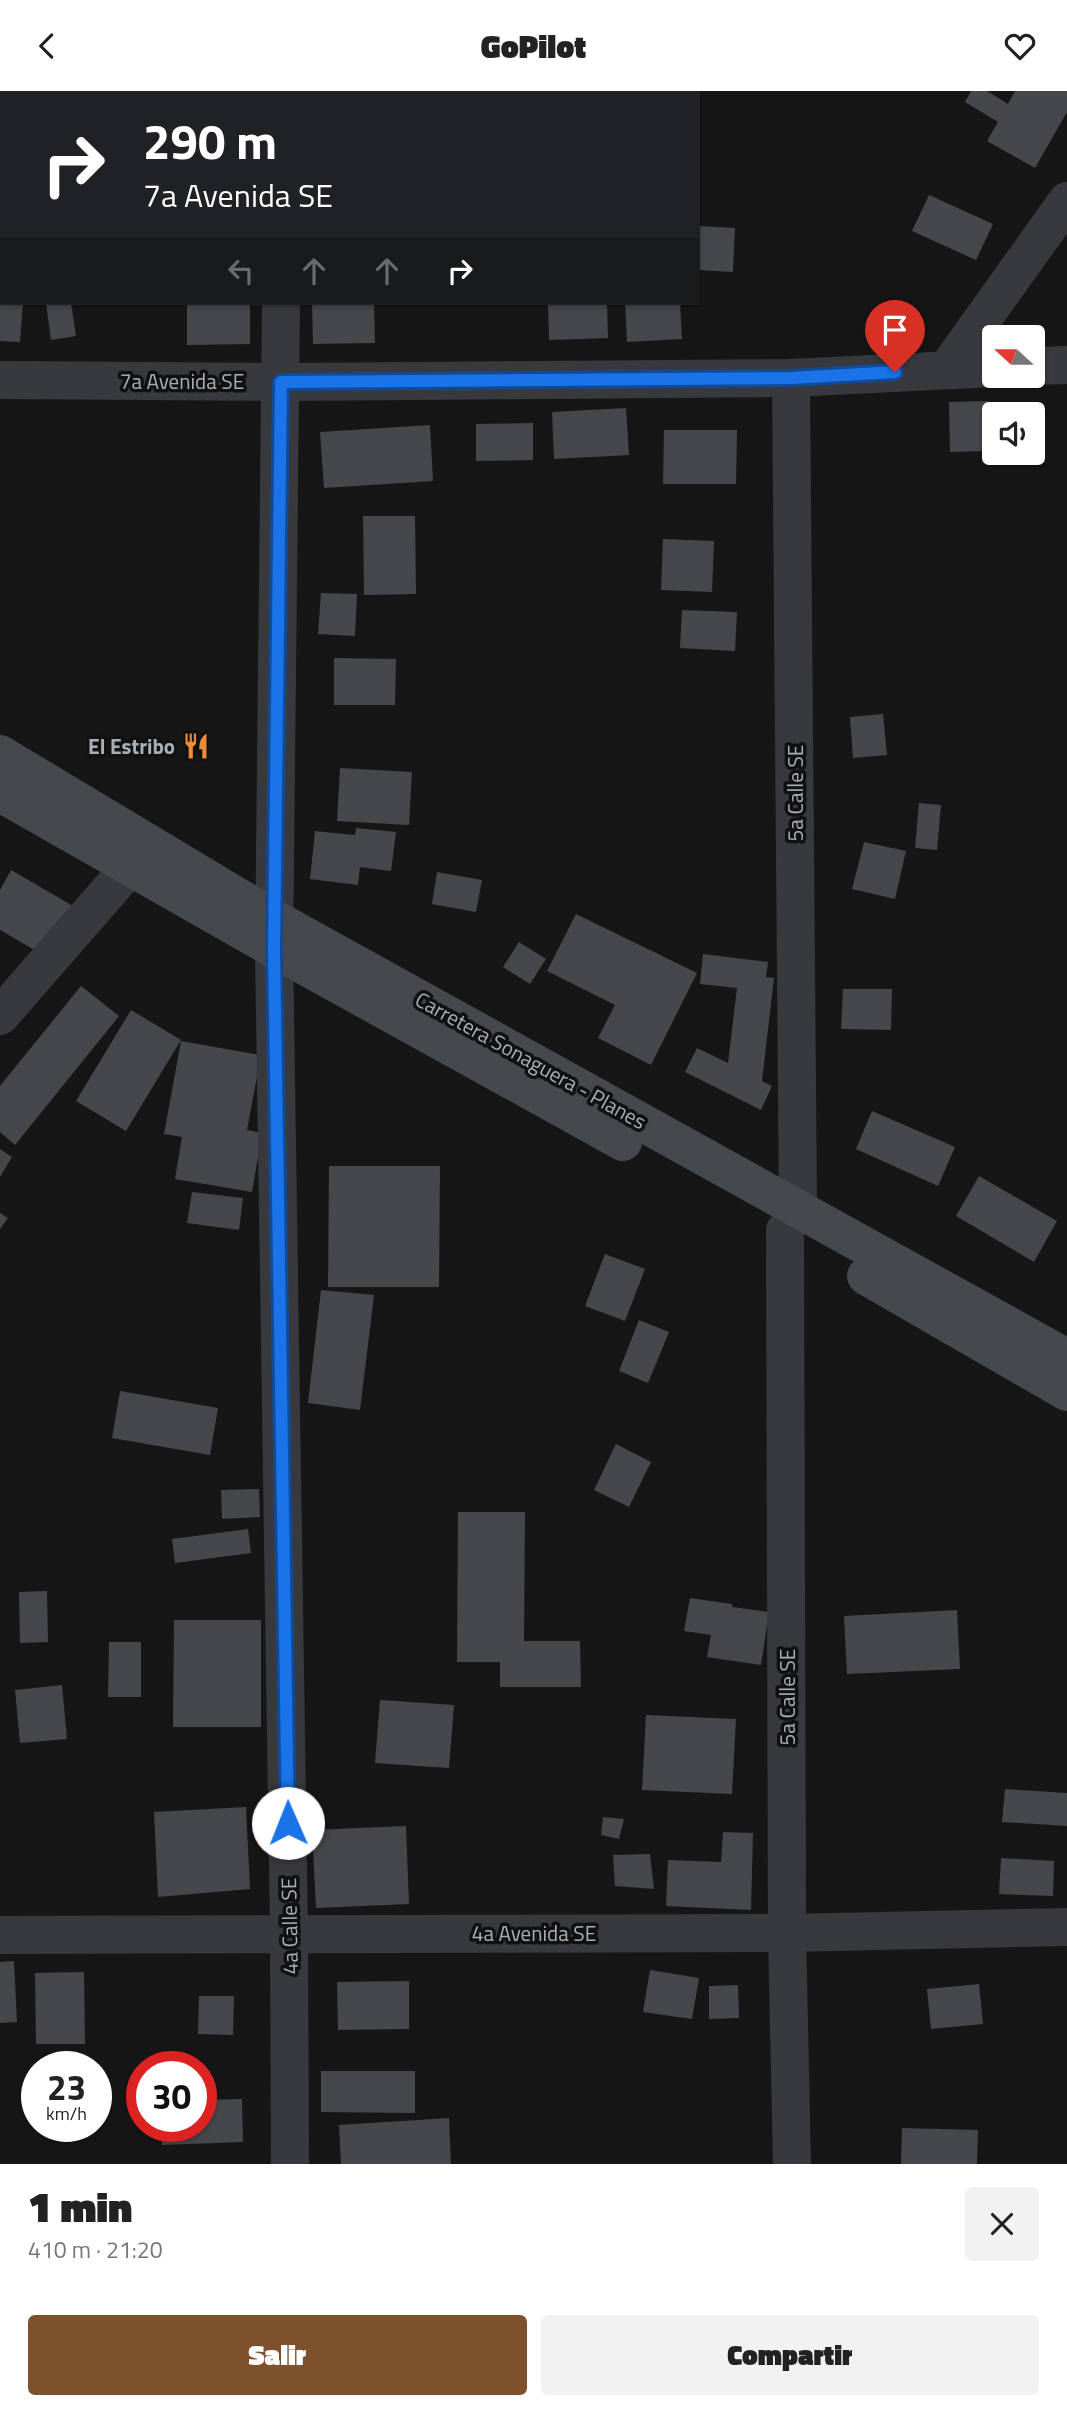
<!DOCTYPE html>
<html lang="es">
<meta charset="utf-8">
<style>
body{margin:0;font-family:"Titillium Web",sans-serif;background:#f2f2f2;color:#222;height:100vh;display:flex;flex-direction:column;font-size:26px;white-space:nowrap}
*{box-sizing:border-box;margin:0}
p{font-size:23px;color:#767676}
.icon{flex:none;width:38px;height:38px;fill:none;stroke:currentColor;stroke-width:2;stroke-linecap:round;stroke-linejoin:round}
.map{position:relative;height:2073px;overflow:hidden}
.drawer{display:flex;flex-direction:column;background:#fff;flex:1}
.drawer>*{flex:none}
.guide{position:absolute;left:0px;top:0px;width:700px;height:214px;box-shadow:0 2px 5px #0004;background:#202124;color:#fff;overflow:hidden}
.needle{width:46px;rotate:291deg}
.tools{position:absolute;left:982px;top:234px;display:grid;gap:14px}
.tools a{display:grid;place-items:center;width:63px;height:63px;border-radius:7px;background:#fff;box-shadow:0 2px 5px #0004;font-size:35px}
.speed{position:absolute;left:21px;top:1960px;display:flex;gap:14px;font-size:35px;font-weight:700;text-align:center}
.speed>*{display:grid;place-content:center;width:91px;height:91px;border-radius:50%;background:#fff;box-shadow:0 2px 5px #0004;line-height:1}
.speed small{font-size:18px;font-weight:400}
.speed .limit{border:10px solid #d22;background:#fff;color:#111}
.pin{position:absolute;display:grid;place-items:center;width:60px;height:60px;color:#fff;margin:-72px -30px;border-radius:50% 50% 50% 0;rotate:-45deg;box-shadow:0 0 7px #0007}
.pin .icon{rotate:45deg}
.me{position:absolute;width:77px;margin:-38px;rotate:359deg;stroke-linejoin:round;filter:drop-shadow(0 0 5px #0008)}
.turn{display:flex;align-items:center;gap:24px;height:147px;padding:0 28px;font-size:32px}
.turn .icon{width:91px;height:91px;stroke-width:2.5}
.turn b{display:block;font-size:49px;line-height:60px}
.lanes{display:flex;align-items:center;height:66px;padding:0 28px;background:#0003;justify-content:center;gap:35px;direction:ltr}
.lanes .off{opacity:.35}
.round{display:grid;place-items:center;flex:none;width:74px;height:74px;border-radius:7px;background:#f2f2f2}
.head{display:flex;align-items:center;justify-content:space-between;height:119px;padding:0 28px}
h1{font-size:42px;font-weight:800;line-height:52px}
.primary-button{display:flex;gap:14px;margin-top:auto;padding:14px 28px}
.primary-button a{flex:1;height:80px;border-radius:7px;background:#7d512c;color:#fff;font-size:28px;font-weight:800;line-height:80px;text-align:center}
.primary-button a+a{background:#f2f2f2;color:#222}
header{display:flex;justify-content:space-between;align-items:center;height:91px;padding:0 28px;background:#fff;font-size:32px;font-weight:800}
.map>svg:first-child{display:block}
</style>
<header><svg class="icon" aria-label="back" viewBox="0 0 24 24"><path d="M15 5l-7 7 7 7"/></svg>GoPilot<svg class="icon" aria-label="heart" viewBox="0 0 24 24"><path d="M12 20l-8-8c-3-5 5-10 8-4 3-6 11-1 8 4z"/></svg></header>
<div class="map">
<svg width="1067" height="2073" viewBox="0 0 1067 2073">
<rect width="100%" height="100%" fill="#161617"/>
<g fill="#45474a">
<path d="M971 0H987L1008 13 1015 0H1067V21L1035 77 987 50 998 31 965 11Z"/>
<path d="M929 104 993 133 976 169 912 140Z"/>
<path d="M698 135 735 137 733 181 698 179Z"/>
<path d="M0 212H23L20 251 0 250Z"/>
<path d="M46 212H71L76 245 51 249Z"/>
<path d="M187 212H250V253L187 254Z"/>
<path d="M312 212H374L375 252 313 253Z"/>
<path d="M548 212H607L608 247 549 249Z"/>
<path d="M625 212H680L682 248 627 251Z"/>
<path d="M988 310 989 323H994V347H990V360L950 361 949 311Z"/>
<path d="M626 317 629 364 554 368 552 321Z"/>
<path d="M533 332V369L476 370V333Z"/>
<path d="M430 334 433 390 324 397 320 341Z"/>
<path d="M664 339H737L736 393H663Z"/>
<path d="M363 425H415L416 503 364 504Z"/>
<path d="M663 448 714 450 712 501 661 499Z"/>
<path d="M321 502 357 503 355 545 318 543Z"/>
<path d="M682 519 737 521 735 560 680 557Z"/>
<path d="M334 567 396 568 395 614H334Z"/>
<path d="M883 623 887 664 853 667 850 626Z"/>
<path d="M340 677 412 681 409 734 337 730Z"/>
<path d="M919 712 941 714 937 759 915 757Z"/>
<path d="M356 737 396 741 391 780 360 776 358 794 310 788 315 740 355 744Z"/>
<path d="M864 751 906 760 895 808 852 798Z"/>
<path d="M11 779 73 815 45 865 0 839V799Z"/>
<path d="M437 781 482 789 476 821 432 813Z"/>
<path d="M576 823 697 882 651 974 598 947 615 914 547 880Z"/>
<path d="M519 851 546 868 530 893 503 876Z"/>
<path d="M703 863 768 871 766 886 774 887 762 990 772 995 761 1019 685 981 697 957 728 972 737 897 700 893Z"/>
<path d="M81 895 119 925 15 1054 0 1041V995Z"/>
<path d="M843 898H892L891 939 841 938Z"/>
<path d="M131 919 181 949 126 1040 76 1010Z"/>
<path d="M181 950 261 964 247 1039 262 1042 252 1101 175 1088 182 1046 164 1043Z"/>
<path d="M872 1020 955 1056 938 1095 856 1058Z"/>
<path d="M0 1058 12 1066 0 1086Z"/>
<path d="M329 1075H440L439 1196H328Z"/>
<path d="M979 1085 1057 1130 1034 1171 956 1125Z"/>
<path d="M192 1101 243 1107 239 1139 187 1132Z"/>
<path d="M0 1122 8 1127 0 1138Z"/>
<path d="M605 1163 645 1178 625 1230 585 1215Z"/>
<path d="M321 1199 374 1204 360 1319 308 1312Z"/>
<path d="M639 1229 669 1241 648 1292 619 1280Z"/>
<path d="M120 1300 218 1317 210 1364 112 1347Z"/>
<path d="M616 1353 651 1371 629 1416 594 1399Z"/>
<path d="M259 1398 260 1426 222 1428 221 1399Z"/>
<path d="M458 1421H525L524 1550H580L581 1596H500V1571H457Z"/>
<path d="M248 1438 251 1462 175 1472 172 1448Z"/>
<path d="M47 1500 48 1551 20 1552 19 1501Z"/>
<path d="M690 1507 732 1513V1516L769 1521 761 1574 707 1566 711 1544 684 1540Z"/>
<path d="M957 1519 960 1578 847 1583 844 1525Z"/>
<path d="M174 1529H261V1636H173Z"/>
<path d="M109 1551H141V1606H108Z"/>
<path d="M62 1594 67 1648 20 1652 15 1599Z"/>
<path d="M380 1609 454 1614 449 1677 375 1672Z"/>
<path d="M646 1624 736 1628 732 1703 642 1699Z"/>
<path d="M1005 1698 1067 1702V1735L1002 1731Z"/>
<path d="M246 1716 250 1798 158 1806 154 1721Z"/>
<path d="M603 1726 624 1728 619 1748 601 1744Z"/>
<path d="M406 1735 409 1813 316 1817 312 1739Z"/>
<path d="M723 1741 753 1742 751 1819 666 1815 668 1769 721 1771Z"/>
<path d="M650 1763 654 1798 615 1795 613 1764Z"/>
<path d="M1001 1767 1054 1770 1053 1805 999 1803Z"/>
<path d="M14 1870 17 1931 0 1932V1871Z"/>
<path d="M650 1879 699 1887 692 1928 643 1921Z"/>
<path d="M84 1881 85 1953H36L35 1882Z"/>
<path d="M409 1890V1938L338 1939 337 1891Z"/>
<path d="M979 1893 983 1933 931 1938 927 1898Z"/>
<path d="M738 1894 739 1927 709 1928V1895Z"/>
<path d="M199 1905H234L233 1944 198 1943Z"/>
<path d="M321 1980H415V2022L321 2021Z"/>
<path d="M242 2008 243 2051 162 2054V2035H201V2009Z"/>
<path d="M449 2027 451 2073H341L339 2034Z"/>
<path d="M902 2037 978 2039 977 2073H901Z"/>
</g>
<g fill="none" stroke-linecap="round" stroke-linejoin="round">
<g stroke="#37393c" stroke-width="38">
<path d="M282 2V0"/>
<path d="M281 212 274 858 289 1842 290 2073"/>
<path d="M1032 275 1067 274"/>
<path d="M947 278 1067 110"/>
<path d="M791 287 798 1117"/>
<path d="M0 289 281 291 791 287 994 277"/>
<path d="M0 925 130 776 146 751"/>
<path d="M785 1139 787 1842 792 2073"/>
<path d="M0 1844 787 1842 1067 1836"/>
</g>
<g stroke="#45484c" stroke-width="38">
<path d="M0 663 275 828 1067 1267"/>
<path d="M0 702 274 858 623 1051"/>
<path d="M866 1185 1067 1301"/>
</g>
</g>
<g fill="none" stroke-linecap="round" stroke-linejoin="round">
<g stroke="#114b97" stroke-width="18">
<path id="route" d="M288 1732 274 859 281 291 792 287 895 281"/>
</g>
<use href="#route" stroke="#1a73e8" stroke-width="12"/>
</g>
<defs>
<g id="restaurant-bare" transform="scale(2.1)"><path d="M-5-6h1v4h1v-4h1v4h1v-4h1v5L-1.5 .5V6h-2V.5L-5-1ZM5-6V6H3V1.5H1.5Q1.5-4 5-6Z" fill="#ec8b39" stroke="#111112" stroke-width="2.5" paint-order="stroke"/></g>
</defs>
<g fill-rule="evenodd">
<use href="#restaurant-bare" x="196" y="655"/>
</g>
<g text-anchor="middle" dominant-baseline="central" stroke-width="7" stroke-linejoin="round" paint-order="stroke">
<g font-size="21" fill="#a8b0b7" stroke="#111112">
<text x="182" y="290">7a Avenida SE</text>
<text transform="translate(795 702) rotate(-90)">5a Calle SE</text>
<text transform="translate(531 969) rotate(29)">Carretera Sonaguera - Planes</text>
<text transform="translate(787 1606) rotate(-90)">5a Calle SE</text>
<text transform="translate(289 1835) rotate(-91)">4a Calle SE</text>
<text x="534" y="1842">4a Avenida SE</text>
</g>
<g font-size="21" font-weight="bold" fill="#a8b0b7" stroke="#111112" text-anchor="end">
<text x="175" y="655">El Estribo</text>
</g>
</g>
</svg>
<div class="tools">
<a><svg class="needle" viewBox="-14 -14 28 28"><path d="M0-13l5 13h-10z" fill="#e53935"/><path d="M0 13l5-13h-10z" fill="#767676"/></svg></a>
<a><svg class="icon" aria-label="sound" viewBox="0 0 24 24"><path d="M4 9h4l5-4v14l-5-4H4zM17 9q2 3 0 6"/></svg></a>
</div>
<div class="speed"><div>23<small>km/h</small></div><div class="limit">30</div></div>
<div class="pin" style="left:895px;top:281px;background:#d93025"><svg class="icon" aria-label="arrive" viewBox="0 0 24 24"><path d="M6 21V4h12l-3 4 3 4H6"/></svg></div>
<svg class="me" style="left:288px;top:1732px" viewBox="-20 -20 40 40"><circle r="19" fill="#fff"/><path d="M0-13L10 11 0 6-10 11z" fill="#1a73e8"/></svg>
<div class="guide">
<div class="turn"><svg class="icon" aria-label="right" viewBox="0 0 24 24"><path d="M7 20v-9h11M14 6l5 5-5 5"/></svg><div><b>290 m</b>7a Avenida SE</div></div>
<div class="lanes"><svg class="icon off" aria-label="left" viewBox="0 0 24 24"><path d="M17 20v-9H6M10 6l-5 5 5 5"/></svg><svg class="icon off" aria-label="ahead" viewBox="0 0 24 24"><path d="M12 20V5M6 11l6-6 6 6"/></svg><svg class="icon off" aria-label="ahead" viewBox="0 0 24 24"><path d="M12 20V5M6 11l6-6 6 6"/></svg><svg class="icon" aria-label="right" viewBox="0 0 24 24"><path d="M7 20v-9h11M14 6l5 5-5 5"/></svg></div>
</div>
</div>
<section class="drawer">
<div class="head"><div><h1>1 min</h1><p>410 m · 21:20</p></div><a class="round"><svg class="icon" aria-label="close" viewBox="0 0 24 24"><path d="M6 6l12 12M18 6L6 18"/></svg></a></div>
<div class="primary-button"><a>Salir</a><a>Compartir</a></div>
</section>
